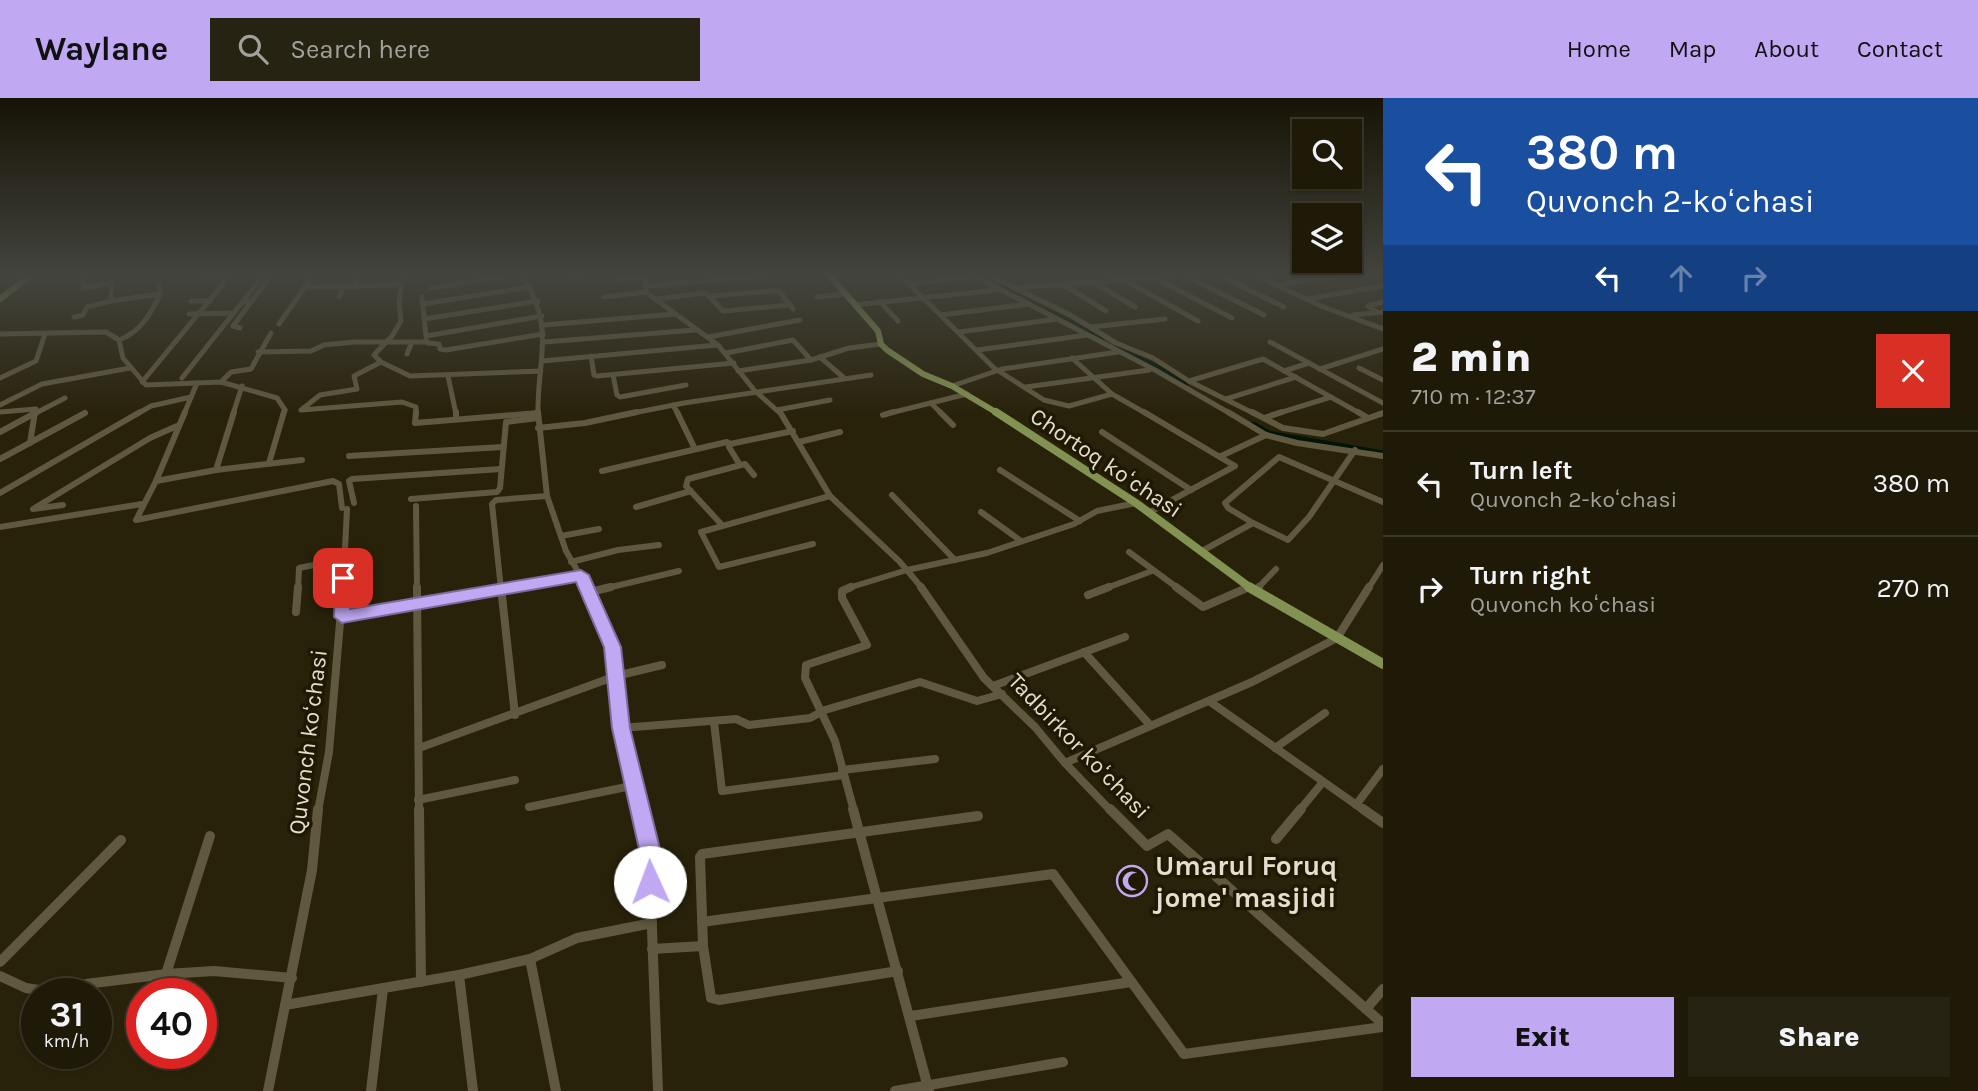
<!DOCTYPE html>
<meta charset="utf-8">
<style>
body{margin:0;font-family:Karla,sans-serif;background:#272312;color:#f1f3f6;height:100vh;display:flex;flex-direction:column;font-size:26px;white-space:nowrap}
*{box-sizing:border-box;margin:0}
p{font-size:23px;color:#a1a19c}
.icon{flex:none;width:38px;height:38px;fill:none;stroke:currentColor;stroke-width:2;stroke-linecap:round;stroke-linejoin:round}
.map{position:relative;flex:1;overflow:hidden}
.panel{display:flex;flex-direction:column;background:#1f1a08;width:595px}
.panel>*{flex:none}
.banner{background:#1a4fa0;color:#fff;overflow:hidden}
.controls{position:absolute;left:1292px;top:21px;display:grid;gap:14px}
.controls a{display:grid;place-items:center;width:70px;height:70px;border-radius:0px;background:#1f1a08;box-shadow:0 2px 5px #0004,0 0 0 2px #3c3829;font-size:35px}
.speed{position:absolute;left:21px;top:880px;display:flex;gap:14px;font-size:35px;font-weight:700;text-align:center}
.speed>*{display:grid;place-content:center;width:91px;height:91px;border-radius:50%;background:#1f1a08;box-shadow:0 2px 5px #0004,0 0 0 2px #3c3829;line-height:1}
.speed small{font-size:18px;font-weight:400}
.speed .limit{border:10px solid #d22;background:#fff;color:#111}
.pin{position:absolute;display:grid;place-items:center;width:60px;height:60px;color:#fff;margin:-30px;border-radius:14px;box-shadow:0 4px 10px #0006}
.me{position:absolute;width:77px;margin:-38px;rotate:358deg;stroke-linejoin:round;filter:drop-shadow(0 0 5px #0008)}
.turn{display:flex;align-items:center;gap:24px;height:147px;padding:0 28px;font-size:32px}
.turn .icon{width:91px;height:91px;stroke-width:2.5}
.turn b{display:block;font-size:49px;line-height:60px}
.lanes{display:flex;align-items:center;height:66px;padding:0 28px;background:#0003;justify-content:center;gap:35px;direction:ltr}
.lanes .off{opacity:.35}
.round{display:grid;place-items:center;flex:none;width:74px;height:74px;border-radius:0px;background:#272312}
.summary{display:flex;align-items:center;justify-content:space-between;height:119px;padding:0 28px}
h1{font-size:42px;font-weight:800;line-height:52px}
.primary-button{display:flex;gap:14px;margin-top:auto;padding:14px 28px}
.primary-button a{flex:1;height:80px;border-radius:0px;background:#c0a8f3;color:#111;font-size:28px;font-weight:800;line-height:80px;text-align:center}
.primary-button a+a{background:#272312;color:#f1f3f6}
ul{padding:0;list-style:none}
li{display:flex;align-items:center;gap:21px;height:105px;padding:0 28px;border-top:2px solid #3c3829}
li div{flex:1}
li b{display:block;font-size:26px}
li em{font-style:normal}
header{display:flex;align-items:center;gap:42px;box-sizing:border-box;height:98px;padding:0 35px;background:#c0a8f3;color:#111}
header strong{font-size:33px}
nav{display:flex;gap:38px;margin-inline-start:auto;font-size:24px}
.search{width:490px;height:63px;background:#272312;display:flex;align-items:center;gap:18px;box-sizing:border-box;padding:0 24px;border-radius:0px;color:#a1a19c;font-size:26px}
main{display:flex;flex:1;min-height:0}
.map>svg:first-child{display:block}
</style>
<header>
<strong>Waylane</strong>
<div class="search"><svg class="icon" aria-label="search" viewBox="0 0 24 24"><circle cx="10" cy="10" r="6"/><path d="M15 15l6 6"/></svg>Search here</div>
<nav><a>Home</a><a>Map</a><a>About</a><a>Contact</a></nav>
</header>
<main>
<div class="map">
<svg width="1383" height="993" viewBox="0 0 1383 993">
<rect width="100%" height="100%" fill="#29220a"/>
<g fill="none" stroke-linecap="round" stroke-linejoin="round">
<g stroke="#001506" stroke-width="4.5">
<path d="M983 178C1021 203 1064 217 1102 242"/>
<path d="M1115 249 1156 268 1186 287"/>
</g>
<path stroke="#001506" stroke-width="5" d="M1253 326 1269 335 1383 355"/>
<g stroke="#605940" stroke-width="5">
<path d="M83 178V190L111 185"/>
<path d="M112 178 111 203 160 196"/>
<path d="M313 178 305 189H344"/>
<path d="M523 178C556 232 537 260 538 316"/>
<path d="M563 178 581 179"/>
<path d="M645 178 647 195 718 247 755 293 781 316"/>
<path d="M901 178 994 270 1044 302 1069 308 1112 296"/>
<path d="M975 178 1155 272 1231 316"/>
<path d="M991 178 1072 218 1116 245 1153 260 1189 283 1255 316"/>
<path d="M1186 178 1264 217"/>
<path d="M1221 178 1284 209"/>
<path d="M1257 178 1321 208 1383 231"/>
<path d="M204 179 236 178"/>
<path d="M1155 180 1232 220"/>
<path d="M616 182 645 179"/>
<path d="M1126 183 1198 223"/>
<path d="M1095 185 1135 209"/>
<path d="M910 186 976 178"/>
<path d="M1064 187 1106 213"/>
<path d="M1278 187 1333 178"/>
<path d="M355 188 359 178"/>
<path d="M645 188 771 178"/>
<path d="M431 190 509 178"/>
<path d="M1013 190 1176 178"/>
<path d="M709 198 723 213 789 207"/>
<path d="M339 199 344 189 402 186"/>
<path d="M422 199 426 238 542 218"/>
<path d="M604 199 646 194"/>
<path d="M817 199 845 196"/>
<path d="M657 201 704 195 711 198 774 193 780 194 793 211"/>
<path d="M1307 201 1383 188"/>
<path d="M191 203H210"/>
<path d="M242 204H251L271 178"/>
<path d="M880 204 898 223"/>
<path d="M423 206 530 189"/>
<path d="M854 207 998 192"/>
<path d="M1377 214 1368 208 1383 204"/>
<path d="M189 216 233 215"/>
<path d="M941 217 1029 206"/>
<path d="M1353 217 1383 214"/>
<path d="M74 219 83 217 87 209 111 203"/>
<path d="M424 221 538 203"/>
<path d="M279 226 305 189"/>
<path d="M543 227 675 216"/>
<path d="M1091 229 1165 221"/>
<path d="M240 230 233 228 251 204"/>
<path d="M959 234 1057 221"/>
<path d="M0 236 106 234 119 242 123 260 146 287 221 284 277 300 285 312"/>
<path d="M708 239 800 222"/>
<path d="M119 242C141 234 152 214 161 194L158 186 161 178"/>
<path d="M426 242 428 245 439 246 440 251 446 252 543 236"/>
<path d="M544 244 695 232"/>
<path d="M1270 244 1383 305"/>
<path d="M977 252 1087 237"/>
<path d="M258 254 311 253 324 247 354 244H427"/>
<path d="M726 255 793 242 811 262"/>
<path d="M407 256 412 244"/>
<path d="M591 258 594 277 597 278 734 265"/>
<path d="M820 259 843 279"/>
<path d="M1072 260 1112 296 1147 316"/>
<path d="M542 263 717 247"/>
<path d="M381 264 374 257 392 238 401 223 399 204 403 178"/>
<path d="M1359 270 1383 282"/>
<path d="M1320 271 1383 251"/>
<path d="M738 273 811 262 849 250 881 246"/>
<path d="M1284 273 1309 265"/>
<path d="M613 277 617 297 620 299 686 287"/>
<path d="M448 278 456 316"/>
<path d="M0 280 36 263 45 236"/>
<path d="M182 280 263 178"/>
<path d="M1189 283 1263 261 1361 316"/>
<path d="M142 284 224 185"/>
<path d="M221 284 231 274 251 271 271 235"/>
<path d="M952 288 1002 271 1118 254"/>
<path d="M1026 289 1149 272"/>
<path d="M1226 301 1296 279"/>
<path d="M931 305 942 316"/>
<path d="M0 307 42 286 130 270"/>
<path d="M673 307 678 316"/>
<path d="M777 312 830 302"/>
<path d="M0 314 36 311 35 316"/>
<path d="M34 316 65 300"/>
<path d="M137 316 151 308 191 299"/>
<path d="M184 316 197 285"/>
<path d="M233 316 242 288"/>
<path d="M283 316 285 312"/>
<path d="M416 316V309L402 304 301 312 320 297 357 291 354 278 381 264 410 278 541 273"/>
<path d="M523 316 538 315"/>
<path d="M628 316 684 305 871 277"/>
<path d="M886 316 967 296"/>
<path d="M1276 316 1331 299"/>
<path d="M1379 316 1383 315"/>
</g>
<g stroke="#605940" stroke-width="6">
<path d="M185 314 156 383 136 422 333 383 339 386 342 410"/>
<path d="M416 314 415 325 538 315"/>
<path d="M456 314V320"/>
<path d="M538 314 547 398 566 453 588 491"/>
<path d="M677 314 694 349"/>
<path d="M780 314 830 398 899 463 923 491"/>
<path d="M940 314 953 327"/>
<path d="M1144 314 1235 368 1150 414"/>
<path d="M1228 314 1266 337 1297 345 1383 358"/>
<path d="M1252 314 1283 330 1323 336 1383 315"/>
<path d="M1358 314 1368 320"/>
<path d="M883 317 893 314"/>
<path d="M1264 320 1282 314"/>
<path d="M538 330 585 325 637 314"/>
<path d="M0 334 37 314"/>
<path d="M1102 334 1191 392"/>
<path d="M799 344 840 334"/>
<path d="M30 345 35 314"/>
<path d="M349 358 503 349"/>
<path d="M1221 358 1266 337"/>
<path d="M0 361 85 315"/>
<path d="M269 365 284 314"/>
<path d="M740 367 729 349 730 346 793 333"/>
<path d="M216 372 234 314"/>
<path d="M1000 372 1080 423"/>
<path d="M602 373 727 344 730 346"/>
<path d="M156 383 216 372 302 362"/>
<path d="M0 395 140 314"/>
<path d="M892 397 955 462"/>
<path d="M411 401 497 394 500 390 506 324 538 320"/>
<path d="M354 405 349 383 352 381 501 371"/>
<path d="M63 407 33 411 150 340 177 328"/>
<path d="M416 408 417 491"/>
<path d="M636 409 691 393"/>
<path d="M981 414 1021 443"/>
<path d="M1253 425 1228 410 1225 405 1279 359 1383 404"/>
<path d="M722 427 686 388 688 381 745 366 754 377"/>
<path d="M0 429 142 406"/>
<path d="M561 438 599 431"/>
<path d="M813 446 719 469 701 434 830 398"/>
<path d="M1202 453 1253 425 1288 442 1309 419 1355 352"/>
<path d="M1129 454 1179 491"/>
<path d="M571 464 618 452 659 447"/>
<path d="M298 491 299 470 344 461"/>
<path d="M343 491 347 411"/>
<path d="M501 491 492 406 496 402 547 398"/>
<path d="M502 491 581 477"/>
<path d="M603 491 679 473"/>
<path d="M845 491 907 472 987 455 1074 426 1097 413 1136 405"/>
<path d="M1104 491 1152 473"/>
<path d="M1245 491 1249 489"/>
<path d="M1257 491 1276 471"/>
<path d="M1368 491 1383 467"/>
</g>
<g stroke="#605940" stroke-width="8">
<path d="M417 489 419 713"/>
<path d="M501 489 515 617"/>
<path d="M587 489 613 549 621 630 640 713"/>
<path d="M851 489 842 493V500L867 547 806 567 805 580 835 643 854 713"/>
<path d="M921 489 984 580 1035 629 1065 665 1111 713"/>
<path d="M1176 489 1203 509 1249 489"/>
<path d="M1255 493 1259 489"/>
<path d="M590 494 611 489"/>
<path d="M1088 497 1109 489"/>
<path d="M296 514 298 489"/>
<path d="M342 519 512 489"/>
<path d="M1084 554 1150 627"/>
<path d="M993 588 1125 539"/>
<path d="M1209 603 1365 713"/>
<path d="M714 624 722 693 844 677"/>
<path d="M621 630 736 621 749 627 810 620 825 612 920 584 977 603 1002 596"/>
<path d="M419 650 616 578 662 567"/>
<path d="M1275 650 1325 615"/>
<path d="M1065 665 1252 584 1337 540 1369 489"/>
<path d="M842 672 935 661"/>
<path d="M418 702 515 682"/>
<path d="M1356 707 1383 671"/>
<path d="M529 709 636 687"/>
<path d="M318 713 329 654 343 489"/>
<path d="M1299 713 1323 684"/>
</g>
<g stroke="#605940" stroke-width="10">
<path d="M419 711 421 884"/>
<path d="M640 711 649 751 658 993"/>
<path d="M853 711 929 993"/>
<path d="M1110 711 1147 748 1168 736 1383 926"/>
<path d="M1363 711 1383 725"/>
<path d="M1276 741 1301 711"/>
<path d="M702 824 1053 776 1184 956 1383 929"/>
<path d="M652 851 703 848"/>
<path d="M530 861 556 993"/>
<path d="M0 864 121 742"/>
<path d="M898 873 719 902 711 900 703 848 700 759 702 756 978 718"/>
<path d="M166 876 210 738"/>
<path d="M459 877 473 993"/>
<path d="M0 878 26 890 38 892 166 876 214 873 292 880"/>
<path d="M285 907 459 877 530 861 577 840 652 825"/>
<path d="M1366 911 1383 891"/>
<path d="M911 918 1131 884"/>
<path d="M268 993 312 772 318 711"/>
<path d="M371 993 383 891"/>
<path d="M895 993 1063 964"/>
</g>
<g stroke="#829252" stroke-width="6">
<path d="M830 178 878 233 881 246 887 252 923 276 952 288 999 316"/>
<path d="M0 201 30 178"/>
</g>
<path stroke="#829252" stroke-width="8" d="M996 314 1136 405 1252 491"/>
<path stroke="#829252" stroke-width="10" d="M1249 489 1383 566"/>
</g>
<linearGradient id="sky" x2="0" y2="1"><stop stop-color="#171306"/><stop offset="0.56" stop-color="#43443e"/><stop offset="1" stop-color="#43443e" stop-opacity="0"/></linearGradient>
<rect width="1383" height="317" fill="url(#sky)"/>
<path fill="#c0a8f3" stroke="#7d6d9e" stroke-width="2" d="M581 472 589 477 621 549 630 630 660 751 661 784 658 791 650 794 643 791 640 784 639 751 612 630 604 549 576 484 342 525 334 519 335 480 343 475 351 480 350 511Z"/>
<defs>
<g id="mosque-ring" transform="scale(1.575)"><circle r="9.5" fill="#1f1902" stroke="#c0a8f3" stroke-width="1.5"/><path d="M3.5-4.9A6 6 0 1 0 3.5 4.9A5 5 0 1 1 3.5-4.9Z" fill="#c0a8f3"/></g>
</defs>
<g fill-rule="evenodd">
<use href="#mosque-ring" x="1132" y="783"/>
</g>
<g text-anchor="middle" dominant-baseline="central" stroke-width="7" stroke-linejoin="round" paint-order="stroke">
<g font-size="23" fill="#e2ded0" stroke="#1f1902">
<text transform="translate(1106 365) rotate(34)">Chortoq koʻchasi</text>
<text transform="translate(308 644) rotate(-83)">Quvonch koʻchasi</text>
<text transform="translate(1079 648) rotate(46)">Tadbirkor koʻchasi</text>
</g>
<g font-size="28" font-weight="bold" fill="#e2ded0" stroke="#1f1902" text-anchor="start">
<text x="1155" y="767">Umarul Foruq<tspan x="1155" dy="32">jome' masjidi</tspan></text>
</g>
</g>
</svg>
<div class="controls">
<a><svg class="icon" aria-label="search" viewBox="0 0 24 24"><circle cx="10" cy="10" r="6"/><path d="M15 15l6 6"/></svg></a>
<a><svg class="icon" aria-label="layers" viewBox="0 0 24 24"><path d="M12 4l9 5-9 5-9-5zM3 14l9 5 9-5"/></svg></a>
</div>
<div class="speed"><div>31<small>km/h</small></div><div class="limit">40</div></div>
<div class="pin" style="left:343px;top:480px;background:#d93025"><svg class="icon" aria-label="arrive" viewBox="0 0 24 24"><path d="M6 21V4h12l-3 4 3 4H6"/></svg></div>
<svg class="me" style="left:650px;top:784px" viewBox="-20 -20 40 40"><circle r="19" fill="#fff"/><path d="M0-13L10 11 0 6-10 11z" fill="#c0a8f3"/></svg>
</div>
<section class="panel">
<div class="banner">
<div class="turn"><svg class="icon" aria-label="left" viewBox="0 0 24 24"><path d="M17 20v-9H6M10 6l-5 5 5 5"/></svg><div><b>380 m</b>Quvonch 2-koʻchasi</div></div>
<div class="lanes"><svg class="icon" aria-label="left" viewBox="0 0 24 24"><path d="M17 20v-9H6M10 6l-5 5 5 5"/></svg><svg class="icon off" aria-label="ahead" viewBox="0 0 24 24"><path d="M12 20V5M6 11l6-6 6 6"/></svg><svg class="icon off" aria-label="right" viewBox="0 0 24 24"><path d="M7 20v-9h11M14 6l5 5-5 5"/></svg></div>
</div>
<div class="summary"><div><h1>2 min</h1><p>710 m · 12:37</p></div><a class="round" style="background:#d93025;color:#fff"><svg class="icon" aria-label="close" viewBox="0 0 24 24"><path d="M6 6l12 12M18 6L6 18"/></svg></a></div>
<ul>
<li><svg class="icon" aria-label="left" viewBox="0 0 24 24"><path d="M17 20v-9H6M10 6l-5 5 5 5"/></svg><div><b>Turn left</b><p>Quvonch 2-koʻchasi</p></div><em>380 m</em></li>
<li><svg class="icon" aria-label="right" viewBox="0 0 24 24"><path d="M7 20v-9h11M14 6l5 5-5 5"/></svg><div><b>Turn right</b><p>Quvonch koʻchasi</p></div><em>270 m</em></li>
</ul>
<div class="primary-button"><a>Exit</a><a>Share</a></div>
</section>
</main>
